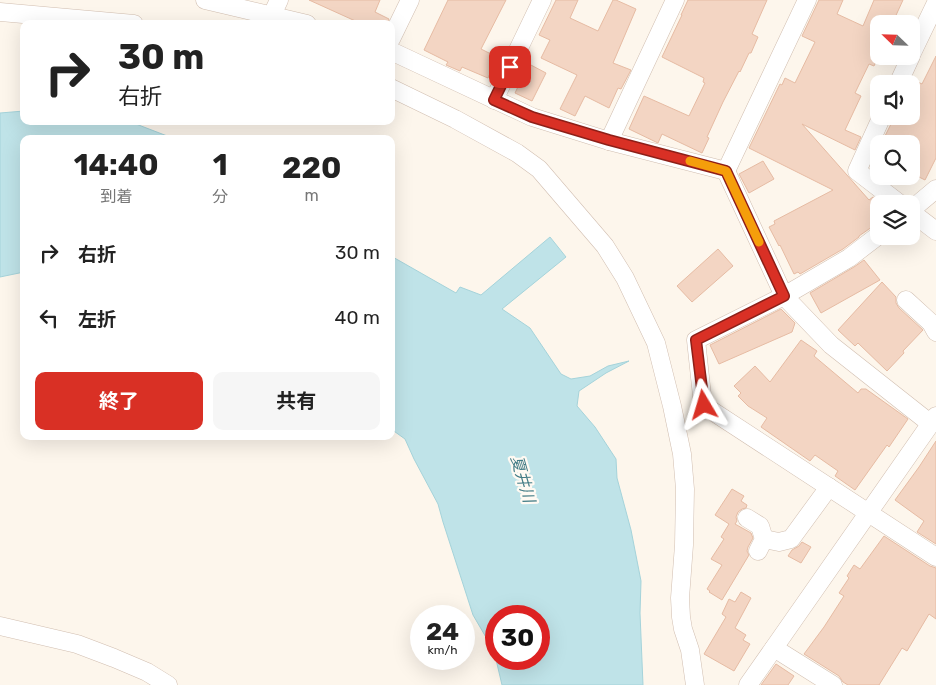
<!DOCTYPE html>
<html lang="ja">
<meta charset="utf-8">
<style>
body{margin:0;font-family:Rubik,"Noto Sans JP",sans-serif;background:#f6f6f6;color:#222;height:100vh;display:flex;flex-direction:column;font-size:19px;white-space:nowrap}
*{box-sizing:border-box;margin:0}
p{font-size:16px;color:#767676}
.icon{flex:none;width:28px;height:28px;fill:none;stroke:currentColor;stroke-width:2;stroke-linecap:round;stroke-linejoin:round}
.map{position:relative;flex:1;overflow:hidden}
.details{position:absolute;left:20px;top:135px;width:375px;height:305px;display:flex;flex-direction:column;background:#fff;border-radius:10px;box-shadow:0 5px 20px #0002}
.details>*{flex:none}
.top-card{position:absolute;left:20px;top:20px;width:375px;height:105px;border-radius:10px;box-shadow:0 5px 20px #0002;background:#fff;color:#222;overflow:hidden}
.needle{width:32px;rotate:293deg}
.controls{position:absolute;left:870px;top:15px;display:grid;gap:10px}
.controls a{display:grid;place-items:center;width:50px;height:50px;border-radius:10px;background:#fff;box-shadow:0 5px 20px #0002;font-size:25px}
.speed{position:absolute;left:410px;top:605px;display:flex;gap:10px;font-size:25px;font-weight:700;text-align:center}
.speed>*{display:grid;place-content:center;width:65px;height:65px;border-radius:50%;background:#fff;box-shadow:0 5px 20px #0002;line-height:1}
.speed small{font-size:12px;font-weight:400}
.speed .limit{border:8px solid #d22;background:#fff;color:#111}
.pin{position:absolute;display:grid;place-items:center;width:42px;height:42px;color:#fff;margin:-21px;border-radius:10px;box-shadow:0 2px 8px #0006}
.me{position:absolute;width:55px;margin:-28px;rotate:353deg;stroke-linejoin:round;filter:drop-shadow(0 0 4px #0008)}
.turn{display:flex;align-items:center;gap:18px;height:105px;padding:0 15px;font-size:22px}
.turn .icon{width:65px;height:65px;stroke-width:2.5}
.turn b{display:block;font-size:35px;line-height:42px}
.eta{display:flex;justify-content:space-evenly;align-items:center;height:85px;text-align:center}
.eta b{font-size:30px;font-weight:700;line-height:35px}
.button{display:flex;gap:10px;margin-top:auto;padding:10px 15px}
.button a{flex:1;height:58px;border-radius:10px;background:#d93025;color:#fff;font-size:20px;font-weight:700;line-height:58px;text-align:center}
.button a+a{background:#f6f6f6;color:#222}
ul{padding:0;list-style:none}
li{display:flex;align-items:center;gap:15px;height:65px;padding:0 15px}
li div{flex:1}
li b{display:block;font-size:19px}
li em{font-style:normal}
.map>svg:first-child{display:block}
</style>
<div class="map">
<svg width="936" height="685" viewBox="0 0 936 685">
<rect width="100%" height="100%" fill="#fdf6ec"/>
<g fill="#bfe3e8" stroke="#a5d3da" fill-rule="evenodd">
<path d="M24 111V121H121L136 124 175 139H24V272L0 277V113Z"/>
<path d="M550 237 566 257 502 309 530 328 561 374 571 379 590 376 608 366 629 361 606 373 579 391 577 406 595 427 616 459 617 478 631 530 641 581 640 613 643 685H502L494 651 473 615 443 522 438 504 414 459 405 439 391 429V256L456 293 460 287 481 295ZM496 616H539V659H496Z"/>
</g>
<g fill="#f3d5c3" stroke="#e6bba3">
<path d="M309 0H380L375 12 389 19 387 24H362Z"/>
<path d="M448 0H506L481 49 497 57 488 78 462 67 460 71 446 65 448 62 424 50Z"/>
<path d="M556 0H578L570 18 598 31 613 0H616L636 9 613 63 631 70 621 89 618 88 609 108 585 96 575 116 560 109 577 75 541 58 550 40 539 35Z"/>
<path d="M688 0H767L752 34 758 37 751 53H749L740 72 739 71 723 102 707 137 709 138 702 153 662 134 658 143 629 129 644 96 689 116 705 83 703 82 704 78 662 57 682 15H681Z"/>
<path d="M819 0H843L837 14 863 26 874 0H903L892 24H879V55L874 66 869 64 855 93 861 96 845 130 861 137 855 150 802 124 869 200 873 197 879 201V222L859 236V237L843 249 800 274 798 272 794 274 780 245 779 246 769 227 775 224 774 221 833 190 749 148 780 84 782 85 785 78 795 83 815 42 802 36Z"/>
<path d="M936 56V158L925 180 911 173V144H881L895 116H911V81L912 79 922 84Z"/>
<path d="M529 64 546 73 532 101 515 93Z"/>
<path d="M763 161 774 179 749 193 739 174Z"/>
<path d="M718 249 733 266 692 302 677 286Z"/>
<path d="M864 260 880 280 821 313 810 293 854 267Z"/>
<path d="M882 282 896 297V303L899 308 923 330 903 351 904 353 887 371 858 343 855 346 838 330Z"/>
<path d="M781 309 795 323 792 332 719 364 710 345Z"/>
<path d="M801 340 817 351 814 356 858 393 861 389H866L908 419 889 447 887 445 855 490 835 476 838 471 815 455 810 461 761 427 767 418 748 406 738 396 741 393 734 386 755 366 770 382Z"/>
<path d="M936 441V544L917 532 924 521 895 500 919 467Z"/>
<path d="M732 489 744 496 741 501 747 505 746 508 742 509 738 512 736 517 737 521 735 524 751 533 753 538 748 547 747 551 749 555 722 600 709 592 710 591 707 589 722 565 711 559 724 539 721 537 729 524 715 515Z"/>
<path d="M884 536 930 566 936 568V619L929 614 907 651 902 648 879 685H848L843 682 839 676 804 654 824 627 844 596 839 593 849 578 847 576 854 565 860 569Z"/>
<path d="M802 542 811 547 801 563 788 556 792 550 799 546Z"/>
<path d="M741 592 751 598 735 628 746 635 743 640 750 644 734 671 704 654 726 617 722 614 729 599 735 602Z"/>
<path d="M776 664 794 676 788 685H761Z"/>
</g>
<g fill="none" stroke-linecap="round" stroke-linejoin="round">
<g stroke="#d1beb0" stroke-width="19">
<g id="minor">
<path d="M205 0 307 24"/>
<path d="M0 12 134 24"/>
<path d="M272 15 279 0"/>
<path d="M391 39 410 0"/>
<path d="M391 51 532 117 609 141 726 171"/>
<path d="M911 55 936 3"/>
<path d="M898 84 911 56"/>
<path d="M391 88 455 119 517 153 539 169 605 246 625 278 656 343 672 406 682 454 685 489 684 545 680 598 681 617 683 629 690 650 695 685"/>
<path d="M494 100 542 0"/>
<path d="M882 116 857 171 900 204"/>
<path d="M609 141 675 0"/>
<path d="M726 171 784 296 831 345 931 424"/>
<path d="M726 171 807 0"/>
<path d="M911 210 936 189"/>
<path d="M911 212 936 231"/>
<path d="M879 235 849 258 784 296 696 340 703 405 936 557"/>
<path d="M906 300 931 323 936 332"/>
<path d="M747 518 760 526 764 539 758 551"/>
<path d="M764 539 779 542 791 539 829 487"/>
<path d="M0 626 77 644 114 658 147 672 168 685"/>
<path d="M774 648 833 685"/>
<path d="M748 685 936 416"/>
</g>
</g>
<use href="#minor" stroke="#fff" stroke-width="18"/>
</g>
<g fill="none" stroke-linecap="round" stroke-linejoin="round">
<g stroke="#8d1f18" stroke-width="12">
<path id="route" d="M510 67 494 100 532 117 609 140 726 171 784 296 696 340 704 405"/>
</g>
<use href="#route" stroke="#d93025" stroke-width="9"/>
<path stroke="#f59e0b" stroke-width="9" d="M690 161 726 171 759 242"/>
</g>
<g text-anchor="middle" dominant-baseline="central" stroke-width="4.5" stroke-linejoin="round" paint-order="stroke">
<g font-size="16" font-style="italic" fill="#437c86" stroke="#fffaf3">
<text transform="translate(523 479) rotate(74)">夏井川</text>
</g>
</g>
</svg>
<div class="controls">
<a><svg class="needle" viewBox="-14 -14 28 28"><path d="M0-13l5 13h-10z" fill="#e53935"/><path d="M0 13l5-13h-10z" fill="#767676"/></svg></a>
<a><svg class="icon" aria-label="sound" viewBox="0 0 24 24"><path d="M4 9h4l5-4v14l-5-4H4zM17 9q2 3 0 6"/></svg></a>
<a><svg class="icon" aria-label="search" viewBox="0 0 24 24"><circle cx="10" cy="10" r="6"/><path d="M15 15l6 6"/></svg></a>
<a><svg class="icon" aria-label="layers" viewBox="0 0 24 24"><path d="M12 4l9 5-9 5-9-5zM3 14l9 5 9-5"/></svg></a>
</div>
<div class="speed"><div>24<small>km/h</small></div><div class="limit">30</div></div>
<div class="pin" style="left:510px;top:67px;background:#d93025"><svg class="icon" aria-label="arrive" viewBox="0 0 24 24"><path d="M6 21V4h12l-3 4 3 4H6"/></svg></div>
<svg class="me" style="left:704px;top:405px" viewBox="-20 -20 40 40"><path d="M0-17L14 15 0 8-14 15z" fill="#d93025" stroke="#fff" stroke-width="4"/></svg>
<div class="top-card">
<div class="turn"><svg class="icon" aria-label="right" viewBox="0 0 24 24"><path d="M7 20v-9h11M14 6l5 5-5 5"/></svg><div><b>30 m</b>右折</div></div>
</div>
<section class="details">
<div class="eta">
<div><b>14:40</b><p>到着</p></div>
<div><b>1</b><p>分</p></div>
<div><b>220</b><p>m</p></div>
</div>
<ul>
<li><svg class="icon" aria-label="right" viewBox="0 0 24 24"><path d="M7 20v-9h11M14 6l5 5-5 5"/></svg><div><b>右折</b></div><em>30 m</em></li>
<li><svg class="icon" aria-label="left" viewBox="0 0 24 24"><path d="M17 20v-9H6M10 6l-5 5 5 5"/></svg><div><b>左折</b></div><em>40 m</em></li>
</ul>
<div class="button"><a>終了</a><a>共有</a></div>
</section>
</div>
